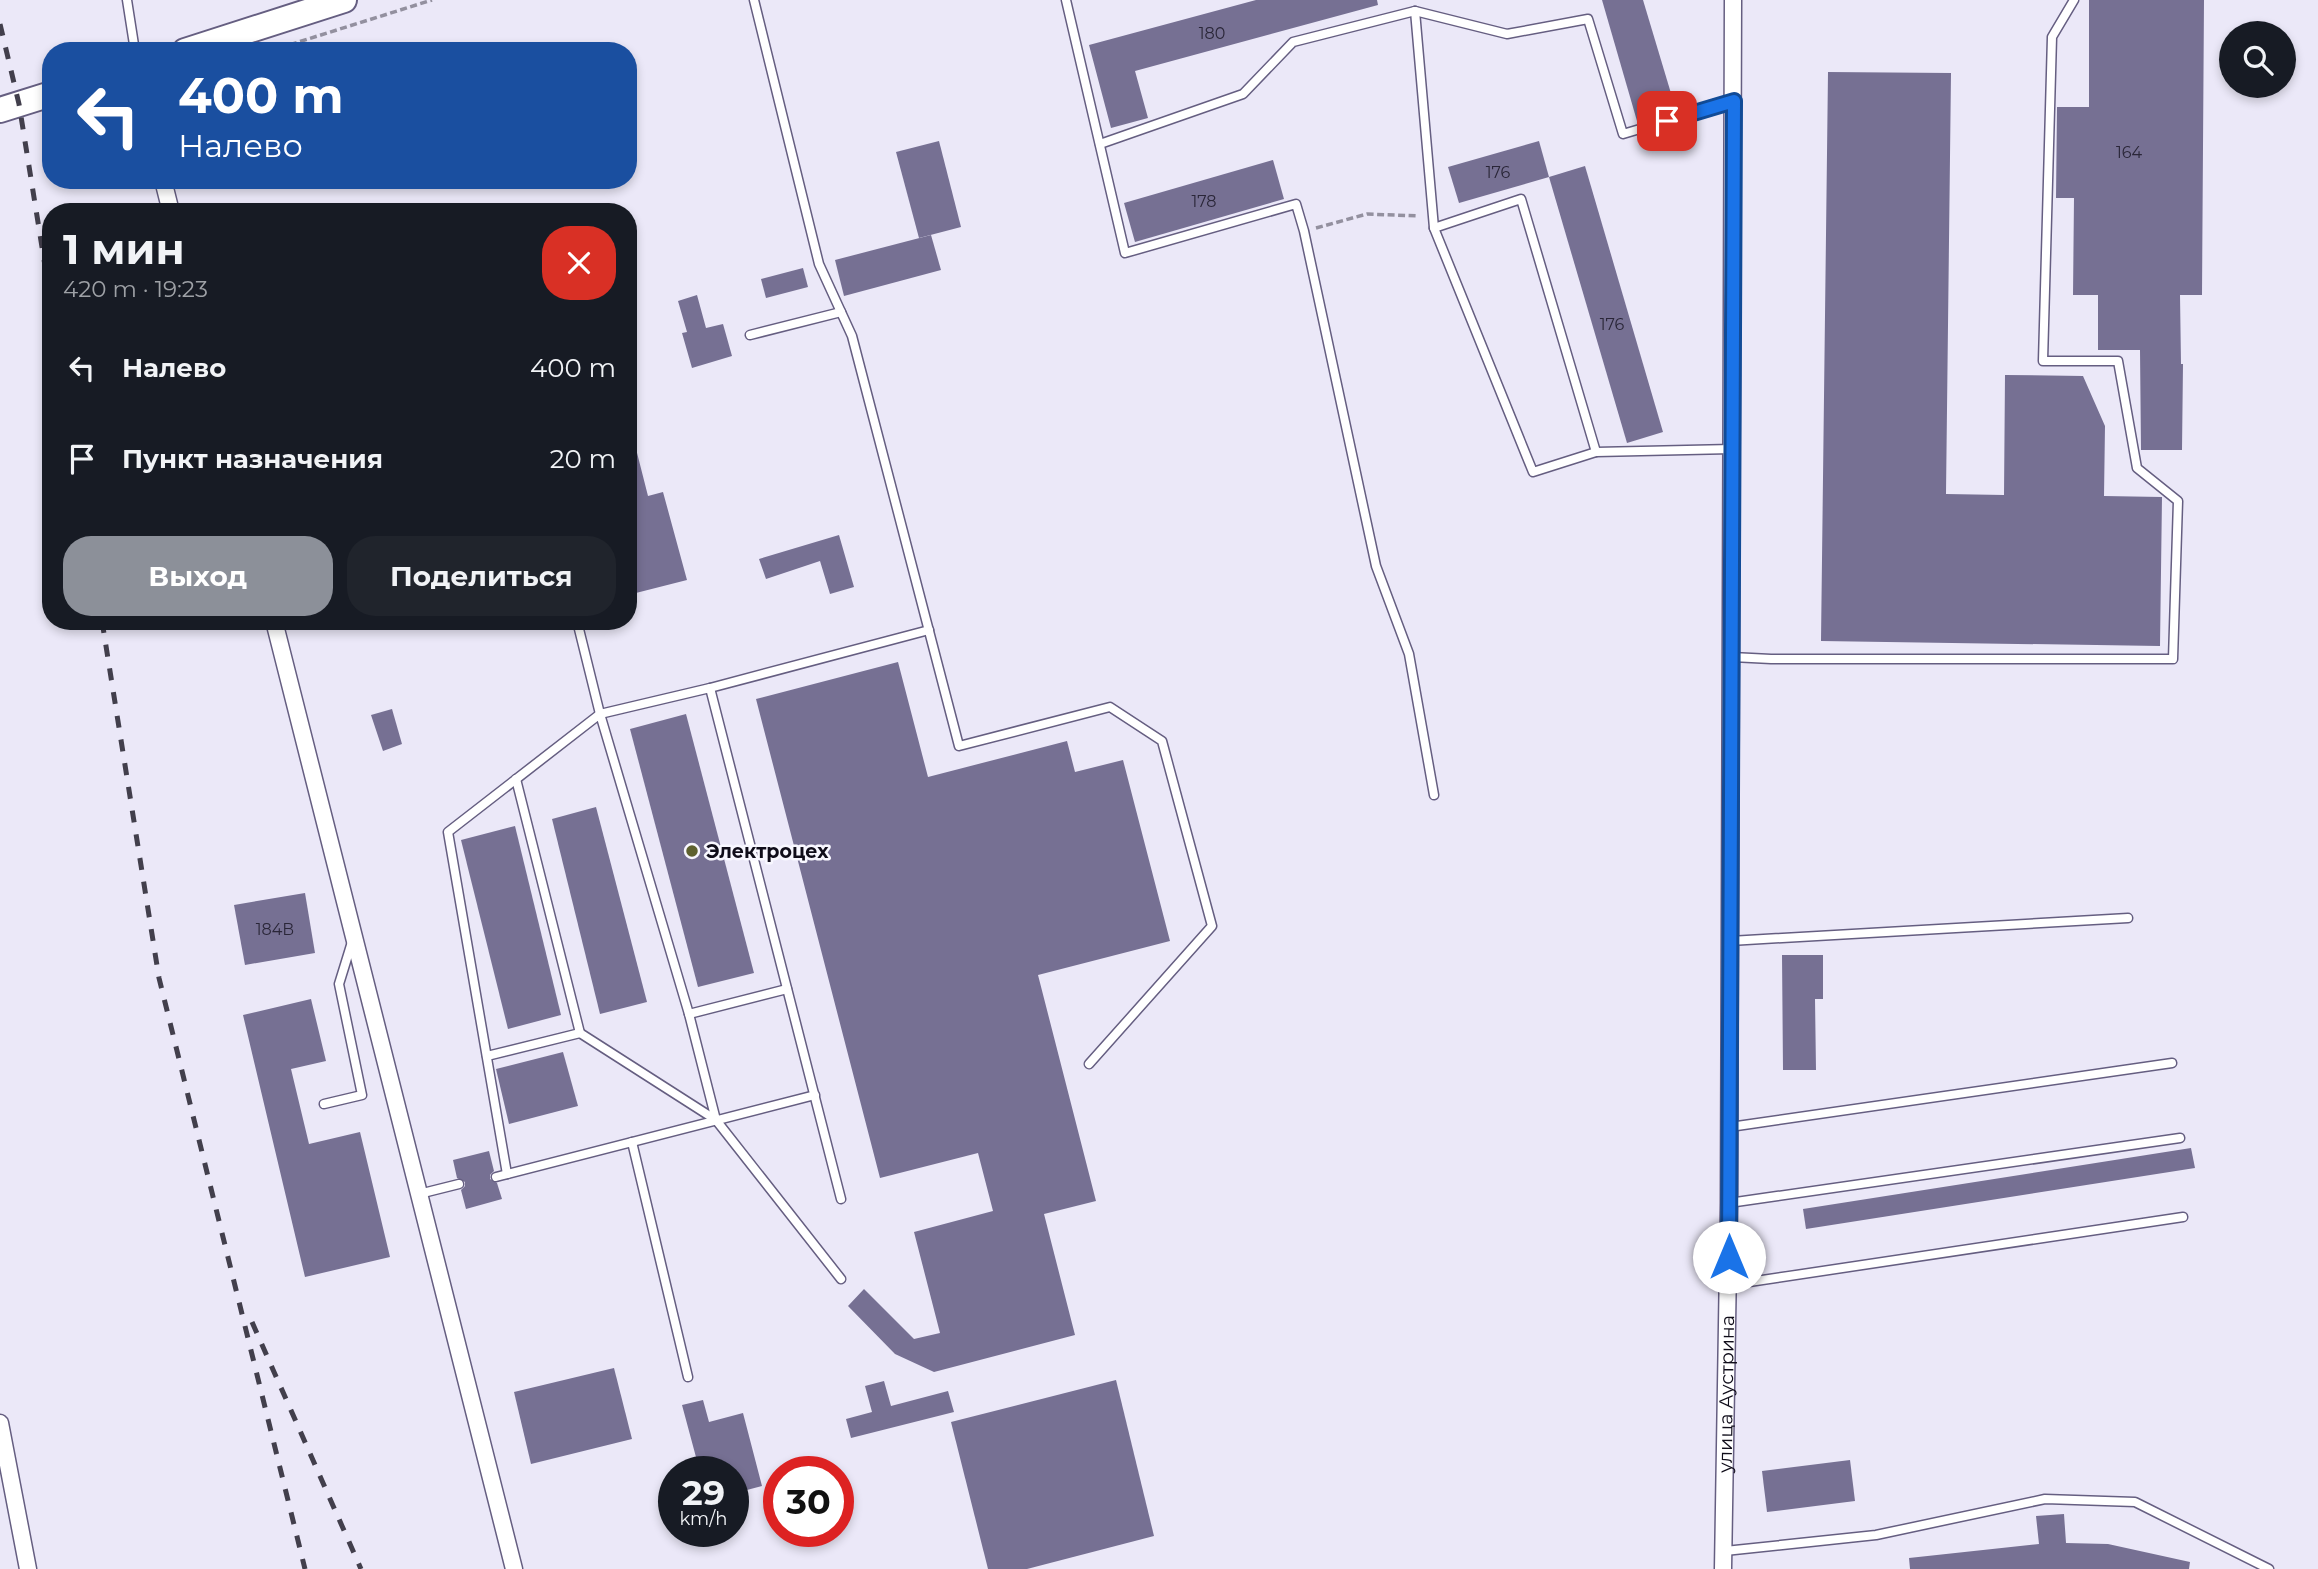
<!DOCTYPE html>
<html lang="ru">
<meta charset="utf-8">
<style>
body{margin:0;font-family:Montserrat,sans-serif;background:#20242c;color:#f1f3f6;height:100vh;display:flex;flex-direction:column;font-size:26px;white-space:nowrap}
*{box-sizing:border-box;margin:0}
p{font-size:23px;color:#9ea1a6}
.icon{flex:none;width:38px;height:38px;fill:none;stroke:currentColor;stroke-width:2;stroke-linecap:round;stroke-linejoin:round}
.map{position:relative;flex:1;overflow:hidden}
.drawer{position:absolute;left:42px;top:203px;width:595px;height:427px;display:flex;flex-direction:column;background:#171b24;border-radius:28px;box-shadow:0 4px 10px #0003}
.drawer>*{flex:none}
.top-card{position:absolute;left:42px;top:42px;width:595px;height:147px;border-radius:28px;box-shadow:0 4px 10px #0003;background:#1a4fa0;color:#fff;overflow:hidden}
.fabs{position:absolute;left:2219px;top:21px;display:grid;gap:14px}
.fabs a{display:grid;place-items:center;width:77px;height:77px;border-radius:50%;background:#171b24;box-shadow:0 4px 10px #0003;font-size:35px}
.speed{position:absolute;left:658px;top:1456px;display:flex;gap:14px;font-size:35px;font-weight:700;text-align:center}
.speed>*{display:grid;place-content:center;width:91px;height:91px;border-radius:50%;background:#171b24;box-shadow:0 4px 10px #0003;line-height:1}
.speed small{font-size:18px;font-weight:400}
.speed .limit{border:10px solid #d22;background:#fff;color:#111}
.pin{position:absolute;display:grid;place-items:center;width:60px;height:60px;color:#fff;margin:-30px;border-radius:14px;box-shadow:0 4px 10px #0006}
.me{position:absolute;width:77px;margin:-38px;rotate:0deg;stroke-linejoin:round;filter:drop-shadow(0 0 5px #0008)}
.turn{display:flex;align-items:center;gap:24px;height:147px;padding:0 21px;font-size:32px}
.turn .icon{width:91px;height:91px;stroke-width:2.5}
.turn b{display:block;font-size:49px;line-height:60px}
.round{display:grid;place-items:center;flex:none;width:74px;height:74px;border-radius:28px;background:#20242c}
.head{display:flex;align-items:center;justify-content:space-between;height:119px;padding:0 21px}
h1{font-size:42px;font-weight:700;line-height:52px}
.primary-button{display:flex;gap:14px;margin-top:auto;padding:14px 21px}
.primary-button a{flex:1;height:80px;border-radius:28px;background:#8c9099;color:#fff;font-size:28px;font-weight:700;line-height:80px;text-align:center}
.primary-button a+a{background:#20242c;color:#f1f3f6}
ul{padding:0;list-style:none}
li{display:flex;align-items:center;gap:21px;height:91px;padding:0 21px}
li div{flex:1}
li b{display:block;font-size:26px}
li em{font-style:normal}
.map>svg:first-child{display:block}
</style>
<div class="map">
<svg width="2318" height="1569" viewBox="0 0 2318 1569">
<rect width="100%" height="100%" fill="#ebe8f8"/>
<g fill="#767093">
<path d="M1256 0H1377L1378 5 1135 71 1148 118 1111 128 1089 45Z"/>
<path d="M1602 0H1643L1676 110 1637 121Z"/>
<path d="M2089 0H2204L2202 295H2180L2181 364H2183L2182 450H2141L2140 350H2098V295H2073L2074 198H2056L2057 107H2089Z"/>
<path d="M1828 72 1951 73 1946 494 2004 495 2005 375 2083 376 2105 426 2104 496 2162 497 2160 646 1821 641Z"/>
<path d="M939 141 961 227 919 238 896 152Z"/>
<path d="M1539 141 1549 177 1459 203 1448 167Z"/>
<path d="M1273 160 1284 199 1135 242 1124 203Z"/>
<path d="M1585 166 1663 432 1627 443 1549 177Z"/>
<path d="M931 235 941 270 844 296 835 260Z"/>
<path d="M803 268 808 287 766 298 761 279Z"/>
<path d="M697 295 706 328 723 324 732 356 692 368 682 333 687 332 678 301Z"/>
<path d="M634 441 648 496 663 492 687 580 628 595V442Z"/>
<path d="M839 535 854 587 830 594 820 561 766 579 759 559Z"/>
<path d="M898 662 928 777 1067 741 1075 772 1123 760 1170 941 1038 975 1096 1201 1044 1214 1075 1335 934 1372 895 1354 848 1306 864 1289 914 1339 940 1333 914 1232 993 1211 978 1153 880 1178 756 699Z"/>
<path d="M392 709 402 744 383 751 371 715Z"/>
<path d="M686 714 754 973 698 987 630 729Z"/>
<path d="M596 807 647 1002 600 1014 552 819Z"/>
<path d="M515 826 561 1015 508 1029 461 840Z"/>
<path d="M305 893 315 953 245 965 234 905Z"/>
<path d="M1782 955H1823V999H1815L1816 1070H1783Z"/>
<path d="M311 999 326 1061 291 1069 309 1144 360 1132 390 1257 305 1277 243 1015Z"/>
<path d="M563 1052 578 1106 509 1124 496 1069Z"/>
<path d="M2191 1148 2195 1168 1806 1229 1803 1209Z"/>
<path d="M489 1151 494 1171 490 1175V1179L497 1183 502 1199 466 1209 461 1190 465 1186V1182L457 1178 453 1160Z"/>
<path d="M614 1368 632 1439 531 1464 514 1392Z"/>
<path d="M1116 1380 1154 1536 1027 1569H988L951 1422Z"/>
<path d="M884 1381 891 1406 948 1391 954 1412 851 1438 846 1419 872 1412 865 1386Z"/>
<path d="M703 1400 709 1422 743 1413 762 1486 743 1491 740 1482 733 1484V1472H700L682 1405Z"/>
<path d="M1850 1460 1855 1501 1767 1512 1762 1471Z"/>
<path d="M2064 1514 2066 1543 2108 1544 2190 1562 2189 1569H1910L1909 1558 2039 1544 2036 1516Z"/>
</g>
<g fill="none" stroke-linecap="round" stroke-linejoin="round">
<g stroke="#655e81" stroke-width="11">
<g id="service">
<path d="M127 0 135 51"/>
<path d="M754 0 819 264 852 336 959 746 1110 707 1162 741 1212 926 1089 1064"/>
<path d="M1066 0 1125 253 1296 204 1304 231 1376 566 1409 654 1434 795"/>
<path d="M1415 11 1434 228 1533 472 1596 452 1732 449"/>
<path d="M1100 144 1243 94 1293 42 1415 11 1507 34 1588 19 1623 134 1734 101"/>
<path d="M1434 228 1521 199 1596 452"/>
<path d="M750 335 841 312"/>
<path d="M577 621 600 714 710 688"/>
<path d="M1732 657 1771 659H2173L2178 501 2137 468 2118 361H2043L2052 37 2074 0"/>
<path d="M1730 941 2128 918"/>
<path d="M689 1014 716 1120 841 1279"/>
<path d="M580 1033 716 1120"/>
<path d="M487 1056 580 1033 516 779"/>
<path d="M324 1104 362 1095 339 984 352 942"/>
<path d="M1730 1127 2172 1063"/>
<path d="M632 1142 688 1377"/>
<path d="M507 1174 448 832 600 714 689 1014 787 989"/>
<path d="M496 1177 815 1095"/>
<path d="M419 1194 459 1184"/>
<path d="M841 1199 710 688 929 630"/>
<path d="M1729 1203 2180 1138"/>
<path d="M1729 1285 2183 1217"/>
<path d="M1725 1551 1876 1535 2045 1499 2135 1502 2269 1569"/>
</g>
</g>
<g stroke="#655e81" stroke-width="19">
<g id="minor">
<path d="M163 180 171 212"/>
<path d="M274 621 514 1569"/>
<path d="M0 1423 28 1569"/>
<path id="s1" d="M1723 1569 1729 1203 1733 0"/>
</g>
</g>
<g stroke="#655e81" stroke-width="28">
<g id="primary">
<path d="M185 51 344 0"/>
<path d="M0 110 51 94"/>
</g>
</g>
<g stroke="#93909f" stroke-width="3.5" stroke-dasharray="7 3.5" stroke-linecap="butt">
<path d="M270 51 432 0"/>
<path d="M1316 228 1367 214 1419 216"/>
</g>
<use href="#service" stroke="#fff" stroke-width="8"/>
<use href="#minor" stroke="#fff" stroke-width="16"/>
<use href="#primary" stroke="#fff" stroke-width="24"/>
<g stroke="#423f4c" stroke-width="5" stroke-dasharray="12 12" stroke-linecap="butt">
<path d="M0 24 19 104 51 303"/>
<path d="M102 621 159 978 305 1569"/>
<path d="M252 1322 361 1569"/>
</g>
</g>
<g fill="none" stroke-linecap="round" stroke-linejoin="round">
<g stroke="#114b97" stroke-width="18">
<path id="route" d="M1667 121 1734 101 1729 1257"/>
</g>
<use href="#route" stroke="#1a73e8" stroke-width="12"/>
</g>
<circle fill="#5e612f" stroke="#f8f7ff" stroke-width="2.5" cx="692" cy="851" r="7"/>
<g text-anchor="middle" dominant-baseline="central" stroke-width="5" stroke-linejoin="round" paint-order="stroke">
<g font-size="16" fill="#2a2638">
<text x="1212" y="33">180</text>
<text x="2129" y="152">164</text>
<text x="1498" y="172">176</text>
<text x="1204" y="201">178</text>
<text x="1612" y="324">176</text>
<text x="275" y="929">184В</text>
</g>
<g font-size="19" font-weight="bold" fill="#100d1a" stroke="#f8f7ff" text-anchor="start">
<text x="706" y="851">Электроцех</text>
</g>
<g font-size="19" fill="#100d1a" stroke="#f8f7ff">
<text stroke="none"><textPath href="#s1" startOffset="175">улица Аустрина</textPath></text>
</g>
</g>
</svg>
<div class="fabs">
<a><svg class="icon" aria-label="search" viewBox="0 0 24 24"><circle cx="10" cy="10" r="6"/><path d="M15 15l6 6"/></svg></a>
</div>
<div class="speed"><div>29<small>km/h</small></div><div class="limit">30</div></div>
<div class="pin" style="left:1667px;top:121px;background:#d93025"><svg class="icon" aria-label="arrive" viewBox="0 0 24 24"><path d="M6 21V4h12l-3 4 3 4H6"/></svg></div>
<svg class="me" style="left:1729px;top:1257px" viewBox="-20 -20 40 40"><circle r="19" fill="#fff"/><path d="M0-13L10 11 0 6-10 11z" fill="#1a73e8"/></svg>
<div class="top-card">
<div class="turn"><svg class="icon" aria-label="left" viewBox="0 0 24 24"><path d="M17 20v-9H6M10 6l-5 5 5 5"/></svg><div><b>400 m</b>Налево</div></div>
</div>
<section class="drawer">
<div class="head"><div><h1>1 мин</h1><p>420 m · 19:23</p></div><a class="round" style="background:#d93025;color:#fff"><svg class="icon" aria-label="close" viewBox="0 0 24 24"><path d="M6 6l12 12M18 6L6 18"/></svg></a></div>
<ul>
<li><svg class="icon" aria-label="left" viewBox="0 0 24 24"><path d="M17 20v-9H6M10 6l-5 5 5 5"/></svg><div><b>Налево</b></div><em>400 m</em></li>
<li><svg class="icon" aria-label="arrive" viewBox="0 0 24 24"><path d="M6 21V4h12l-3 4 3 4H6"/></svg><div><b>Пункт назначения</b></div><em>20 m</em></li>
</ul>
<div class="primary-button"><a>Выход</a><a>Поделиться</a></div>
</section>
</div>
